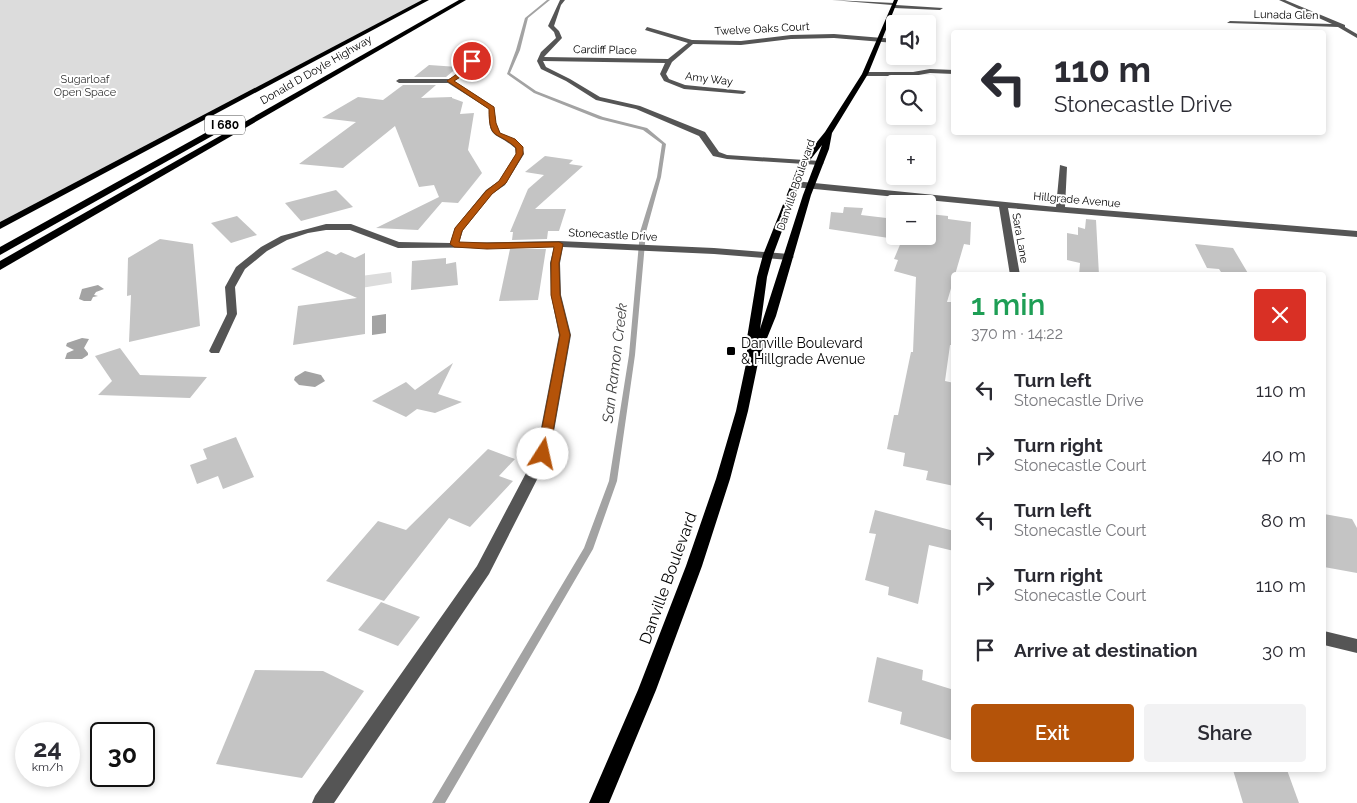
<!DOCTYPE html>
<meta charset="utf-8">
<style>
body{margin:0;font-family:Raleway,sans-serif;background:#f2f2f3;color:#2b2b33;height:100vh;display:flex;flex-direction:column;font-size:19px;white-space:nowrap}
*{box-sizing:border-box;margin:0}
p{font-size:16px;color:#7c7c81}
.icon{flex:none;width:28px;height:28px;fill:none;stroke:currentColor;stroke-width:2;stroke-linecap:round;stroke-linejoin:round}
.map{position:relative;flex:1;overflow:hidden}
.panel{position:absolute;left:951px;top:272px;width:375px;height:500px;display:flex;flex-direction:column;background:#fff;border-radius:5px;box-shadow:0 2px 8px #0003}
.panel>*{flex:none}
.guide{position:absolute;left:951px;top:30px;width:375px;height:105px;border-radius:5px;box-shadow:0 2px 8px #0003;background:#fff;color:#2b2b33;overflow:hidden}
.buttons{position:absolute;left:886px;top:15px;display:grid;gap:10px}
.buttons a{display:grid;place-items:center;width:50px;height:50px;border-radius:5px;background:#fff;box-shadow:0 2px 8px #0003;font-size:25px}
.speed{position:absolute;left:15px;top:722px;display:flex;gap:10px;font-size:25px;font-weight:700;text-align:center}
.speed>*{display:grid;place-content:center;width:65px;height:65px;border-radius:50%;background:#fff;box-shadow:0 2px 8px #0003;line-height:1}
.speed small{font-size:12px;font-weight:400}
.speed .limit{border:2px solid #111;border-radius:8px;background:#fff;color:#111}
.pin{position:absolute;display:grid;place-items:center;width:42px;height:42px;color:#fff;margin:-21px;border:2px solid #fff;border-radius:50%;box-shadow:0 1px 5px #0007}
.me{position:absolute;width:55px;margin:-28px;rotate:10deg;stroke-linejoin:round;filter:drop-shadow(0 0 4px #0008)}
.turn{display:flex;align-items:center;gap:18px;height:105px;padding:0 20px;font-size:22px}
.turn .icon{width:65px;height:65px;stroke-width:2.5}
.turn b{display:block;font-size:35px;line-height:42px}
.round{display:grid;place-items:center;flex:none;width:52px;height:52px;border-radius:5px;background:#f2f2f3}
.head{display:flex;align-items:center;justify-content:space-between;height:85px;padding:0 20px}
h1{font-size:30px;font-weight:600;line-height:38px;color:#1e9e55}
.cta{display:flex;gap:10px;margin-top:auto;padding:10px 20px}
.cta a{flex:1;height:58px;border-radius:5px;background:#b45309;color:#fff;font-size:20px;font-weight:600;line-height:58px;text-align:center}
.cta a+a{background:#f2f2f3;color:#2b2b33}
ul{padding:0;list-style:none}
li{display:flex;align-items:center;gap:15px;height:65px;padding:0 20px}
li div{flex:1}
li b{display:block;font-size:19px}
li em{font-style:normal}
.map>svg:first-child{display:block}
</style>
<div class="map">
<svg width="1357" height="803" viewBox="0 0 1357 803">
<rect width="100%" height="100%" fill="#fff"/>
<g fill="#dcdcdc">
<path d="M0 0H426L0 226Z"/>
<path d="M391 272 392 283 361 288V276Z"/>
</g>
<g fill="#a3a3a3">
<path d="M98 285 104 289 96 292 94 295 98 296 93 297 91 301H84L79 299 82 289Z"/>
<path d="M386 314V333L372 335V316Z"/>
<path d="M82 338 89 339 84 348 88 353V355L82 359H65L67 353 74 350 66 346 67 343Z"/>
<path d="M305 371 321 375 325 381 315 387 299 385 294 380 295 377Z"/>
</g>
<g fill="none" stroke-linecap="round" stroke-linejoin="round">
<path fill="#a3a3a3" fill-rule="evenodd" d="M547 0H550L528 18 520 50 510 73 536 91 603 117 647 128 666 144 661 177 646 232 635 355 617 481 593 549 445 803H432L584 548 609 481 629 355 640 232 657 177 662 144 643 130 599 119 534 93 507 74 516 50 525 18Z"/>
</g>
<g fill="#c4c4c4">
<path d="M429 65 458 67 446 77H414Z"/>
<path d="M403 85H436L421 98 452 97V98L463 102 460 114 474 113 468 150 482 173 458 203 442 202 418 230 376 228 439 197 434 185 419 187 395 126 343 168 299 164 356 122 322 118 358 97 383 100Z"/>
<path d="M545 156 573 160 569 164 583 166 535 209H566L559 231H548L547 239 512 240 513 232H510L528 189 544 175 525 172Z"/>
<path d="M336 190 353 207 301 221 285 203Z"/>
<path d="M844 207 863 208 861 215 895 219V236H928L929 214 948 216V219L971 222 970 245 964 244 947 302H954V345H950L945 381 954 383V486L926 480 928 471 903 466 905 453 887 449 894 415H898L911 352H913L916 277 894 271 898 260 894 259 902 240 829 229 831 212 843 213Z"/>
<path d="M237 216 257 235 231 243 211 223Z"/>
<path d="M1086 219 1096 220 1099 275H1079L1080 263 1067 260V233L1078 235V227L1085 229Z"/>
<path d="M160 239 193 244 200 326 129 342 131 295 127 296 128 258Z"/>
<path d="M1195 244 1233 248 1249 275 1221 272 1219 269 1207 268Z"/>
<path d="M510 249H546L538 300 499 301Z"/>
<path d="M327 251 336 255 341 252 355 258 365 253V334L293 345 298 306 357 298 291 269Z"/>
<path d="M446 258V264L456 262 458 285 411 290 412 261Z"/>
<path d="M120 348 140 375 207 377 190 398 98 395 112 381 95 356Z"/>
<path d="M453 363 438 394 462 402 435 413 417 409 406 417 372 401 406 382 415 390Z"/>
<path d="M236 437 254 477 223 489 218 476 197 484 190 465 207 459 203 449Z"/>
<path d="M488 449 515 459 499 476 513 481 470 527 449 518 384 601 326 581 378 521 406 530Z"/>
<path d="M875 510 954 531V551L929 545 918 604 888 595 889 587 865 580 876 534 869 533Z"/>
<path d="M1324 514 1352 519 1357 528V573L1324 567Z"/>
<path d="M381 602 420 617 398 646 358 630Z"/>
<path d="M877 657 923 670 922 680 954 690V741L900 724 902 712 868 702Z"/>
<path d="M255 670 323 671 364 691 302 778 216 764Z"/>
<path d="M1233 770H1287L1299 803H1243Z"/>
</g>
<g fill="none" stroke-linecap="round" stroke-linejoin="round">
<g fill="#555" fill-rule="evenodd">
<path d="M560 0H565L561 5 554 26 559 31 562 38 544 57 668 59 688 43 645 30 647 27 692 40 741 41 791 35 834 34 895 39V43L834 38 791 39 741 45 693 44 672 62 666 74 669 79 685 85 745 91 746 92 743 94 684 89 664 81 660 74 665 63 543 61 546 67 570 79 600 97 640 106 705 132 719 152 727 155 820 161 824 163 820 165 727 159 713 156 699 136 636 109 596 100 566 81 541 69 537 61 541 52 556 38 554 32 548 26Z"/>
<path d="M832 0 894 3 896 5 943 8 940 10 894 8 892 5Z"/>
<path d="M1279 0H1285L1345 25V27L1357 34V38L1338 27 1227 23 1230 21 1332 24Z"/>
<path d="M470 53 473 55 475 61 465 74 454 81 494 107 496 123 500 133C511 138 522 141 524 154L505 185 492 194 463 230 459 243 559 241 714 248 789 254 794 257 789 260 714 254 563 247 560 263 561 295 571 335 550 454 489 574 334 803H312L315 796 477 566 536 454 559 335 551 295 550 263 554 247 398 248 350 230H326L308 233 287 240 267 251 245 269 235 287 237 314 219 353H211L209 351 227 314 225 287 236 267 261 247 281 236 326 224H351L399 242 450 243 455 228 486 190 499 181 516 154 515 148C496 131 488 141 489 109L448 83H399L396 81 399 79H449L461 72 469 61 467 55Z"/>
<path d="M930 69 954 70V74L930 73 913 76H865L862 74 865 72H913Z"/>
<path d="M1060 165 1067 167 1065 207 1357 231V237L1008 208 1020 275H1010L999 207 794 187 790 184 794 181 1056 207Z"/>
<path d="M1324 631 1357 639V653L1324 645Z"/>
</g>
<path fill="#000" fill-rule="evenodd" d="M894 0H898L868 74 832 133 829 149 811 195 776 316 759 358 748 411 730 479 702 566 656 690 609 803H589L638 690 686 566 716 479 736 411 747 359V338L757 277 763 255 799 164 825 132 862 74ZM822 145 803 195 760 329 767 277 773 255 807 164Z"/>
<g fill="#000" fill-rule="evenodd">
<path d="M422 0H429L0 229V222Z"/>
<path d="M459 0H466L0 270V261Z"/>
<path d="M234 117 238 120 237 122 0 255V247Z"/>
</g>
</g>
<path fill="#b45309" stroke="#753606" d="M470 60 475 61 465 74 454 81 494 107 496 123 500 133 515 139 523 147V154L506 183 492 194 462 231 459 242 487 243 559 242 563 244 559 263 560 295 570 335 549 454 543 459 537 454 560 335 551 295V263L554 247 487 249 454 247 450 244 455 228 486 191 499 181 516 154V148C497 130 489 142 489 109L447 81 461 71Z"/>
<rect fill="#000" stroke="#fff" stroke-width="2" x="726" y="346" width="10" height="10" rx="2.5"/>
<g text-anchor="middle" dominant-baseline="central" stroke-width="4" stroke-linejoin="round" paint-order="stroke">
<g font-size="11" fill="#000" stroke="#fff">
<text transform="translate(1286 15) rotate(1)">Lunada Glen</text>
<text transform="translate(762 29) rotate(-3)">Twelve Oaks Court</text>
<text transform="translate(605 50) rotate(1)">Cardiff Place</text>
<text transform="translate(316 70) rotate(-30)">Donald D Doyle Highway</text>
<text transform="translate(709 79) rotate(7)">Amy Way</text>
<text transform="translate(796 185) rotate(-71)">Danville Boulevard</text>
<text transform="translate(1077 200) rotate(5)">Hillgrade Avenue</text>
<text transform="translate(613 235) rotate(3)">Stonecastle Drive</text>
<text transform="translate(1020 238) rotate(80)">Sara Lane</text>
</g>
<g font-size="11" fill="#333" stroke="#fff">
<text x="85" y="79">Sugarloaf<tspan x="85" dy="13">Open Space</tspan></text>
</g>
<rect fill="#fff" stroke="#4c4c4c" stroke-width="1" x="205" y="115.5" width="40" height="19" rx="4"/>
<g font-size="12" font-weight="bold" fill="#000">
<text x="225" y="125">I 680</text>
</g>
<g font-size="14" fill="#000" stroke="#fff" text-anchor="start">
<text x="741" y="343">Danville Boulevard<tspan x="741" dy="16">&amp; Hillgrade Avenue</tspan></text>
</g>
<g font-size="15" font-style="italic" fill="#444" stroke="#fff">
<text transform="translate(615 363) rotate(-83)">San Ramon Creek</text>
</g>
<g font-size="16" fill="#000" stroke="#fff">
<text transform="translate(668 578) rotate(-70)">Danville Boulevard</text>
</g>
</g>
</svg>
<div class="buttons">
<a><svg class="icon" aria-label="sound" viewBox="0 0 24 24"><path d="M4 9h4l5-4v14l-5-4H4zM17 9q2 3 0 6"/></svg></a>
<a><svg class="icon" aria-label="search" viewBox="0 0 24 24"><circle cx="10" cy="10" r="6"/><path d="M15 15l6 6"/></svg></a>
<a>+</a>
<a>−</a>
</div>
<div class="speed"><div>24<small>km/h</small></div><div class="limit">30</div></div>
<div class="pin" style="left:472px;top:61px;background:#d93025"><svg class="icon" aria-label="arrive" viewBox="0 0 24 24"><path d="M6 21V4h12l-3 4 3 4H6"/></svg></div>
<svg class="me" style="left:543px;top:454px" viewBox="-20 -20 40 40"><circle r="19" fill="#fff"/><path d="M0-13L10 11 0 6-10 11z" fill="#b45309"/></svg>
<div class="guide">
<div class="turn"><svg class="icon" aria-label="left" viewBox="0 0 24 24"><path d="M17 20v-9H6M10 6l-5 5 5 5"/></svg><div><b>110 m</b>Stonecastle Drive</div></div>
</div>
<section class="panel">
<div class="head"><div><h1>1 min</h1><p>370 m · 14:22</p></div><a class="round" style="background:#d93025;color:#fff"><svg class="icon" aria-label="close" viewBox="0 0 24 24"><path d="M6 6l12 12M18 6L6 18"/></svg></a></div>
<ul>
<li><svg class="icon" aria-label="left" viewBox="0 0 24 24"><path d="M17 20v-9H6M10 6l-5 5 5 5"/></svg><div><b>Turn left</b><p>Stonecastle Drive</p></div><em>110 m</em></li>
<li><svg class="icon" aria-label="right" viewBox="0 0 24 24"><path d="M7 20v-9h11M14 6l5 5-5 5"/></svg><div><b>Turn right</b><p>Stonecastle Court</p></div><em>40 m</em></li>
<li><svg class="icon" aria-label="left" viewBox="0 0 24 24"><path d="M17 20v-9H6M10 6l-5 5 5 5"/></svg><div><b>Turn left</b><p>Stonecastle Court</p></div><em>80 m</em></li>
<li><svg class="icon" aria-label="right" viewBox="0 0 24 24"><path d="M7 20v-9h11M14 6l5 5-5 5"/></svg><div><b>Turn right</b><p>Stonecastle Court</p></div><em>110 m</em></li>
<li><svg class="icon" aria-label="arrive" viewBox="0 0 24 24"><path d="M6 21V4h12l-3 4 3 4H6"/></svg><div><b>Arrive at destination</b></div><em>30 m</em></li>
</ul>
<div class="cta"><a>Exit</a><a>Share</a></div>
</section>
</div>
